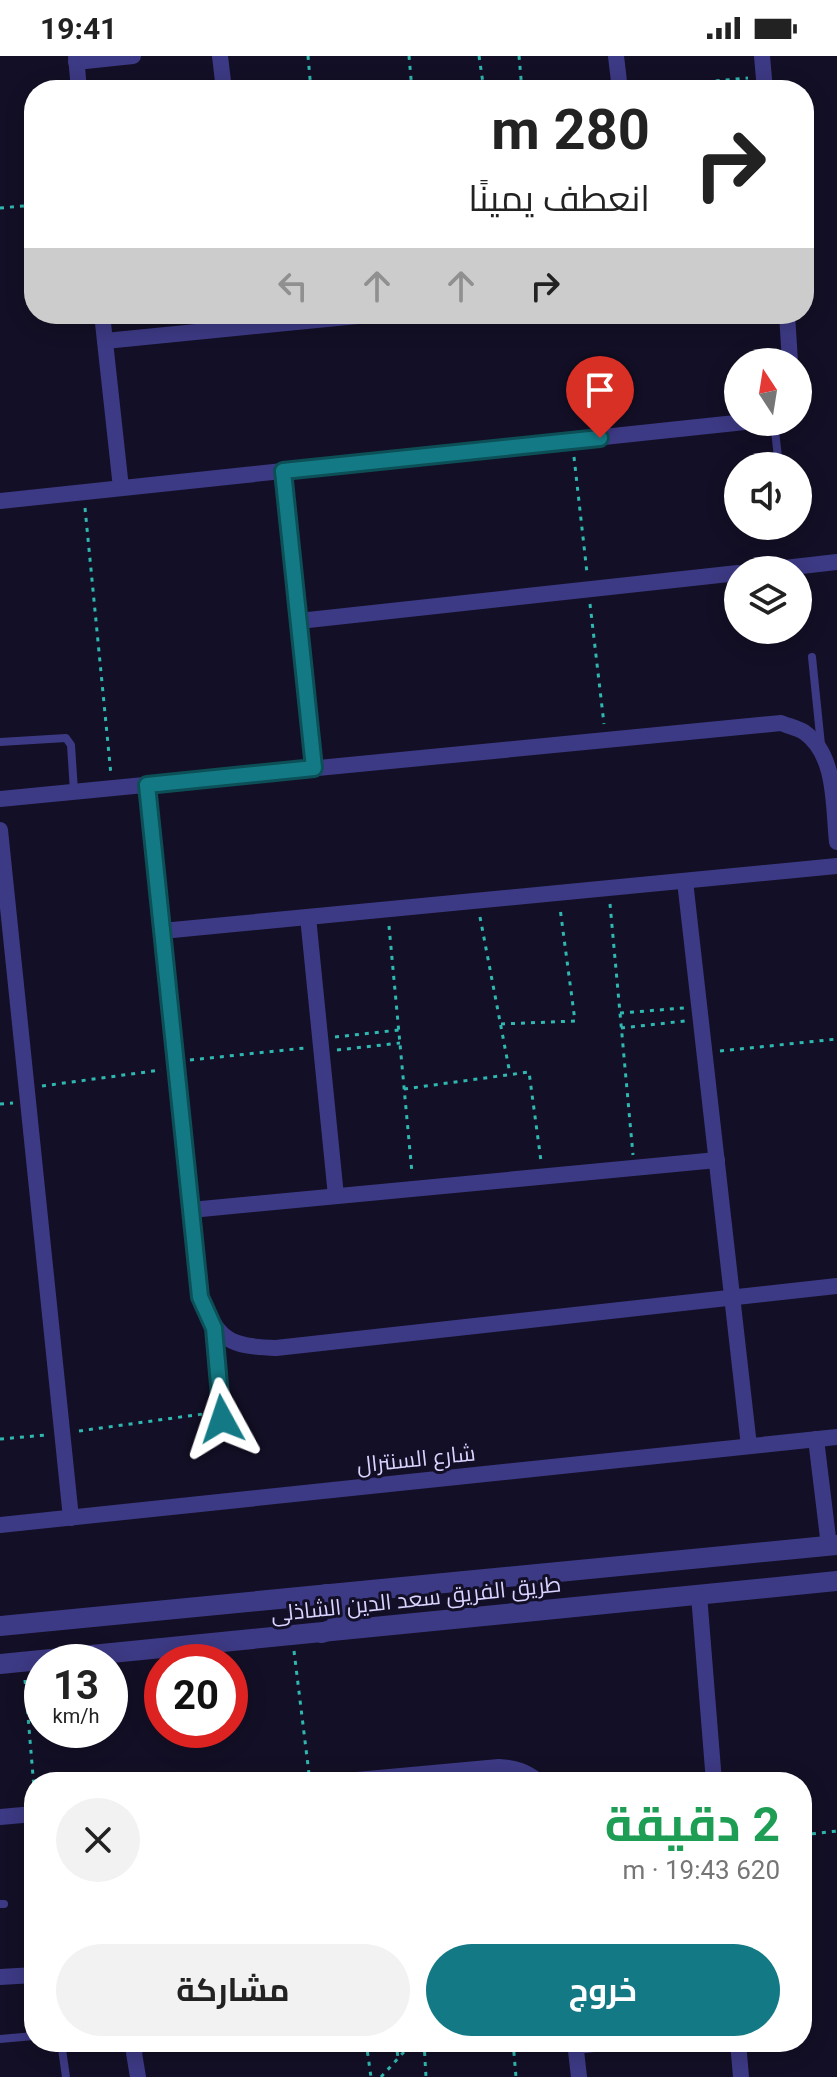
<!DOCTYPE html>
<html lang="ar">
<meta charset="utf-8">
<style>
body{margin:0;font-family:Roboto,Cairo,sans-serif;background:#f2f2f2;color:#222;direction:rtl;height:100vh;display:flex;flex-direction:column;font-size:30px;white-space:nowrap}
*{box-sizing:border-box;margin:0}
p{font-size:26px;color:#767676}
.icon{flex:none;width:44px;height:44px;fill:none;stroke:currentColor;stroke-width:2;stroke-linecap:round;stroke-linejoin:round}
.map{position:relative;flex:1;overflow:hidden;direction:ltr}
.drawer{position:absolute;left:24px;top:1716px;width:788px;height:280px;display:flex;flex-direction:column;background:#fff;border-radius:32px;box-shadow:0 4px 20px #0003;direction:rtl}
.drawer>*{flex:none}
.hud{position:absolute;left:24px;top:24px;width:790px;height:244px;border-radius:32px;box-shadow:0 4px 20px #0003;direction:rtl;background:#fff;color:#222;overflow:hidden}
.needle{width:52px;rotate:348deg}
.controls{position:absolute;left:724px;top:292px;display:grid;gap:16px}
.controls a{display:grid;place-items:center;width:88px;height:88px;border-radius:50%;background:#fff;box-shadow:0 4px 20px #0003;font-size:40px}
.speed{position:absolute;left:24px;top:1588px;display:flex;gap:16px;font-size:40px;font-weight:700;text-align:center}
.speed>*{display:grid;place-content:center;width:104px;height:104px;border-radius:50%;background:#fff;box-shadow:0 4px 20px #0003;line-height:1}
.speed small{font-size:20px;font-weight:400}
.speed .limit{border:12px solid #d22;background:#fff;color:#111}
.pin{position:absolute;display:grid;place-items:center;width:68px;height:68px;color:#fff;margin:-82px -34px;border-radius:50% 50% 50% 0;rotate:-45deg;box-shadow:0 0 8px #0007}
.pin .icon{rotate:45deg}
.me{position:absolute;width:88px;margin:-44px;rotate:355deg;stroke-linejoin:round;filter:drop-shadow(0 0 6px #0008)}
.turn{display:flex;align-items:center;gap:28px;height:168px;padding:0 32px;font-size:36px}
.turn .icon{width:104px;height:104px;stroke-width:2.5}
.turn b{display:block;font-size:56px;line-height:68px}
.lanes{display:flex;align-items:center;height:76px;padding:0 32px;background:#0003;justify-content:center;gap:40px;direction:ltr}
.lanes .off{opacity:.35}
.round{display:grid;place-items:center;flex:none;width:84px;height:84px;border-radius:42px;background:#f2f2f2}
.summary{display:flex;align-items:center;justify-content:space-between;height:136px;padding:0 32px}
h1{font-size:48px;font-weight:700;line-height:60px;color:#1e9e55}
.button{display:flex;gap:16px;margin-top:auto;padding:16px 32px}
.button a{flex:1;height:92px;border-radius:48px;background:#137a85;color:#fff;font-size:32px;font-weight:700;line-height:92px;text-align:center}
.button a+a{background:#f2f2f2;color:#222}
.status{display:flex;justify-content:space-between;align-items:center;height:56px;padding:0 40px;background:#fff;direction:ltr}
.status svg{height:22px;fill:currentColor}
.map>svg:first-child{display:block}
</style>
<div class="status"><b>19:41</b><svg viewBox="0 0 49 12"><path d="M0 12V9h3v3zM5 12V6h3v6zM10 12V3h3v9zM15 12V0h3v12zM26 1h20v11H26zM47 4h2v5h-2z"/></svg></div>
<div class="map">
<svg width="837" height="2021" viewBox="0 0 837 2021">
<rect width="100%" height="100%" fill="#130f26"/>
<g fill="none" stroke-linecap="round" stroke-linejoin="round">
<g stroke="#2fb8b0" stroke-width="3" stroke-dasharray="4 6" stroke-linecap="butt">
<path d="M308 0 311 34"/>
<path d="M409 0 412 34"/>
<path d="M479 0 484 34"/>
<path d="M519 0 522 34"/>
<path d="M636 32 748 22"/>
<path d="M0 152 34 149"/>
<path d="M574 401 587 517"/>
<path d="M85 452 111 719"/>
<path d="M590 548 604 668"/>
<path d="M610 848 633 1099"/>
<path d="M480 861 510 1018"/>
<path d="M389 870 412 1117"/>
<path d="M620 957 684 952"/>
<path d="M501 968 575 965 560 852"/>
<path d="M621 972 685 965"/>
<path d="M335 981 399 974"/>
<path d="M337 994 400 987"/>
<path d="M720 995 837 983"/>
<path d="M190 1004 305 992"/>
<path d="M42 1030 161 1014"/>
<path d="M404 1033 529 1016 541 1105"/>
<path d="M0 1048 13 1047"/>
<path d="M79 1375 210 1357"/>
<path d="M0 1383 47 1379"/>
<path d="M294 1595 310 1726"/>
<path d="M25 1624 34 1732"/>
<path d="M802 1779 837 1775"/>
<path d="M366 1986 371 2021"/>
<path d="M396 1986 398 2002"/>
<path d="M424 1986 426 2021"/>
<path d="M513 1986 516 2021"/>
<path d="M381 2021 413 1986"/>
</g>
<g stroke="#3d3a85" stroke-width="8">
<path d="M774 366 779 410"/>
<path d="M812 601 821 689"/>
<path d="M0 686 66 682 71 689 74 735"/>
<path d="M214 1272 222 1363"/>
<path d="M0 1848H4"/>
<path d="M0 1983 34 1980"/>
<path d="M61 1986 66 2021"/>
</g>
<g stroke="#3d3a85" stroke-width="16">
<path d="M76 0 79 34"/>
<path d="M220 0 224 34"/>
<path d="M616 0 620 34"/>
<path d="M762 0 765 34"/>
<path d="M76 6 133 0"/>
<path d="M102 258 121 432"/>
<path d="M787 258 790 306"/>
<path d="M105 285 378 258"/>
<path d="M283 415 314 712"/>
<path d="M0 445 745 366"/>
<path d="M767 514 837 506"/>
<path d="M299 565 738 517"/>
<path d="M147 729 200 1241C220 1285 228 1290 276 1292L837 1230"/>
<path d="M0 743 781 667C788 670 797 672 804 676 837 699 833 751 837 786"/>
<path d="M0 774 71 1462"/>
<path d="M685 825 749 1390"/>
<path d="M308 861 336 1140"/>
<path d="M162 875 837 810"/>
<path d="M191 1154 717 1104"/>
<path d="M816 1383 829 1490"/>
<path d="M0 1469 837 1381"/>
<path d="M699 1539 714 1726"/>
<path d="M335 1726 499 1711C515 1712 526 1715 539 1726"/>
<path d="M0 1761 34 1758"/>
<path d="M0 1921 34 1919"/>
<path d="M137 1986 134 1997 138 2021"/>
<path d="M575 1986 579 2021"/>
<path d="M738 1986 741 2021"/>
<path d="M576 1990 612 1986"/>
</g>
<g stroke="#3d3a85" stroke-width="20">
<path d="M0 1570 837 1489"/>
<path d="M322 1577 335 1572 341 1557 338 1546 326 1538"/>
<path d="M0 1608 837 1525"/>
</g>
</g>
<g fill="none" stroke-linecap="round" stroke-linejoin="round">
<g stroke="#0c4f56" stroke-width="20">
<path id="route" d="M222 1363 214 1272 200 1241 147 729 314 712 283 415 600 382"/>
</g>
<use href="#route" stroke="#137a85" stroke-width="14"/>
</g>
<g text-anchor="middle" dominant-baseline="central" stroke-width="6" stroke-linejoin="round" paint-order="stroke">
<g font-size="22" fill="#d9d4ff" stroke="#130f26">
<text transform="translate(416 1403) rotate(-6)">شارع السنترال</text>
<text transform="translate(416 1543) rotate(-6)">طريق الفريق سعد الدين الشاذلى</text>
</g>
</g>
</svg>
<div class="controls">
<a><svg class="needle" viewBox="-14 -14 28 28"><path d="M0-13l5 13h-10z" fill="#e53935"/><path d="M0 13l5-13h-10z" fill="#767676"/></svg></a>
<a><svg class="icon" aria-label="sound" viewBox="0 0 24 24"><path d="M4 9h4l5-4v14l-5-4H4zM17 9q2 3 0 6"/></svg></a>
<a><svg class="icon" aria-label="layers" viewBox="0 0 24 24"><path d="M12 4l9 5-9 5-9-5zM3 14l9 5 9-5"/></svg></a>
</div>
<div class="speed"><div>13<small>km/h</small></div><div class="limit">20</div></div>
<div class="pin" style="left:600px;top:382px;background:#d93025"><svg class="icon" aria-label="arrive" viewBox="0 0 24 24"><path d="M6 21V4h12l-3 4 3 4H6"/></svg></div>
<svg class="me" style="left:222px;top:1363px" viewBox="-20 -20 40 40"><path d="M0-17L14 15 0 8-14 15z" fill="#137a85" stroke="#fff" stroke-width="4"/></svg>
<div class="hud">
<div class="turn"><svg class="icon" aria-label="right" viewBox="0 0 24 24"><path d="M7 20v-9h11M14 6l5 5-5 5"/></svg><div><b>280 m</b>انعطف يمينًا</div></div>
<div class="lanes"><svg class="icon off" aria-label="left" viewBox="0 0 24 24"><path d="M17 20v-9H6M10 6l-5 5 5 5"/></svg><svg class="icon off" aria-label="ahead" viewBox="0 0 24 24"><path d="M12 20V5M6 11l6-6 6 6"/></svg><svg class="icon off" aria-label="ahead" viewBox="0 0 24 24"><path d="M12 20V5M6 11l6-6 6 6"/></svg><svg class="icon" aria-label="right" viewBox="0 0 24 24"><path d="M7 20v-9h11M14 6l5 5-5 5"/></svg></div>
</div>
<section class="drawer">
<div class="summary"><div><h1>2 دقيقة</h1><p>620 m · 19:43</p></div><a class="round"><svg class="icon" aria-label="close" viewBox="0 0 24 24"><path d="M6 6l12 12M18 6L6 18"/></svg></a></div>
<div class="button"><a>خروج</a><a>مشاركة</a></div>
</section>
</div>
